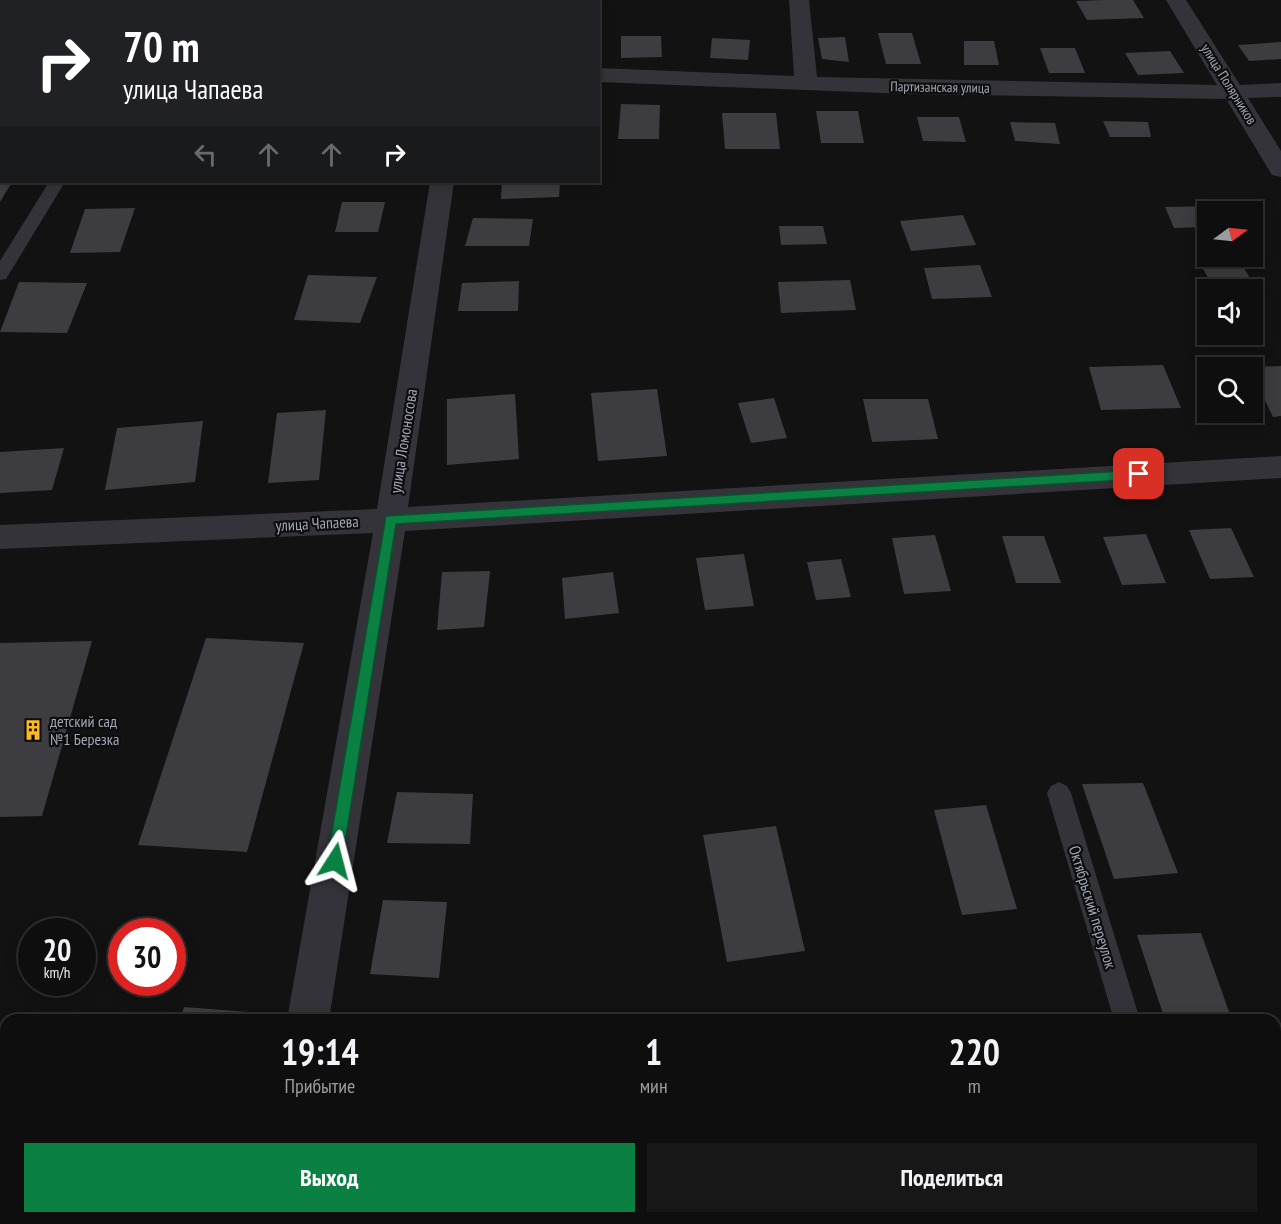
<!DOCTYPE html>
<html lang="ru">
<meta charset="utf-8">
<style>
body{margin:0;font-family:"PT Sans Narrow",sans-serif;background:#171717;color:#f1f3f6;height:100vh;display:flex;flex-direction:column;font-size:22px;white-space:nowrap}
*{box-sizing:border-box;margin:0}
p{font-size:20px;color:#9b9c9e}
.icon{flex:none;width:33px;height:33px;fill:none;stroke:currentColor;stroke-width:2;stroke-linecap:round;stroke-linejoin:round}
.map{position:relative;flex:1;overflow:hidden}
.sheet{position:absolute;left:0px;top:1014px;width:1281px;height:210px;display:flex;flex-direction:column;background:#0e0e0e;border-radius:18px 18px 0 0;box-shadow:0 3px 15px #0003,0 0 0 2px #2e2e2e}
.sheet>*{flex:none}
.banner{position:absolute;left:0px;top:0px;width:600px;height:183px;box-shadow:0 3px 15px #0003,0 0 0 2px #2e2e2e;background:#202124;color:#fff;overflow:hidden}
.needle{width:39px;rotate:75deg}
.tools{position:absolute;left:1197px;top:201px;display:grid;gap:12px}
.tools a{display:grid;place-items:center;width:66px;height:66px;border-radius:0px;background:#0e0e0e;box-shadow:0 3px 15px #0003,0 0 0 2px #2e2e2e;font-size:30px}
.speed{position:absolute;left:18px;top:918px;display:flex;gap:12px;font-size:30px;font-weight:700;text-align:center}
.speed>*{display:grid;place-content:center;width:78px;height:78px;border-radius:50%;background:#0e0e0e;box-shadow:0 3px 15px #0003,0 0 0 2px #2e2e2e;line-height:1}
.speed small{font-size:15px;font-weight:400}
.speed .limit{border:9px solid #d22;background:#fff;color:#111}
.pin{position:absolute;display:grid;place-items:center;width:51px;height:51px;color:#fff;margin:-26px;border-radius:12px;box-shadow:0 3px 9px #0006}
.me{position:absolute;width:66px;margin:-33px;rotate:9deg;stroke-linejoin:round;filter:drop-shadow(0 0 4px #0008)}
.turn{display:flex;align-items:center;gap:21px;height:126px;padding:0 24px;font-size:27px}
.turn .icon{width:78px;height:78px;stroke-width:2.5}
.turn b{display:block;font-size:42px;line-height:51px}
.lanes{display:flex;align-items:center;height:57px;padding:0 24px;background:#0003;justify-content:center;gap:30px;direction:ltr}
.lanes .off{opacity:.35}
.eta{display:flex;justify-content:space-evenly;align-items:center;height:102px;text-align:center}
.eta b{font-size:36px;font-weight:600;line-height:42px}
.button{display:flex;gap:12px;margin-top:auto;padding:12px 24px}
.button a{flex:1;height:69px;border-radius:0px;background:#0b8043;color:#fff;font-size:24px;font-weight:600;line-height:69px;text-align:center}
.button a+a{background:#171717;color:#f1f3f6}
.map>svg:first-child{display:block}
</style>
<div class="map">
<svg width="1281" height="1224" viewBox="0 0 1281 1224">
<rect width="100%" height="100%" fill="#121213"/>
<g fill="#3c3c41">
<path d="M1105 0H1133L1144 18 1087 20 1076 1Z"/>
<path d="M878 33H912L921 64H886Z"/>
<path d="M621 36H661L662 57 621 58Z"/>
<path d="M845 37 849 62 822 59 818 38Z"/>
<path d="M712 38 750 40 748 60 710 58Z"/>
<path d="M964 41H994L999 65H964Z"/>
<path d="M1281 42V59L1249 61 1238 45Z"/>
<path d="M1040 48H1075L1085 73H1049Z"/>
<path d="M1170 51 1184 73 1138 75 1125 53Z"/>
<path d="M621 104 660 105 659 139H618Z"/>
<path d="M816 111H858L864 143H821Z"/>
<path d="M722 113H776L780 149H725Z"/>
<path d="M917 117H959L966 142 923 141Z"/>
<path d="M1103 121 1148 122 1151 137H1110Z"/>
<path d="M1010 122 1055 123 1060 144 1015 141Z"/>
<path d="M0 182H12L0 202Z"/>
<path d="M502 182H560L559 197 501 199Z"/>
<path d="M342 202H385L378 232H335Z"/>
<path d="M1217 206 1219 212H1208V227L1174 228 1165 207Z"/>
<path d="M135 208 120 252 70 253 85 209Z"/>
<path d="M963 215 976 245 911 251 900 221Z"/>
<path d="M473 218 533 219 529 246H465Z"/>
<path d="M779 226H823L827 244 781 245Z"/>
<path d="M980 265 992 297 932 299 924 268Z"/>
<path d="M1243 266 1258 293H1252V290H1215L1202 267Z"/>
<path d="M308 275 377 277 360 323 294 320Z"/>
<path d="M850 280 856 310 781 313 778 282Z"/>
<path d="M519 281 518 311H458L462 283Z"/>
<path d="M19 282 87 283 67 333 0 332Z"/>
<path d="M1163 365 1181 408 1101 410 1089 367Z"/>
<path d="M1281 366V416L1273 417 1252 374V367Z"/>
<path d="M657 389 667 456 598 461 591 393Z"/>
<path d="M515 394 519 459 447 465V399Z"/>
<path d="M774 398 787 438 751 443 738 403Z"/>
<path d="M863 399H928L938 439 872 442Z"/>
<path d="M326 410 319 480 268 483 277 413Z"/>
<path d="M203 421 195 482 105 490 117 428Z"/>
<path d="M64 448 52 490 0 493V452Z"/>
<path d="M1231 528 1254 577 1210 579 1189 530Z"/>
<path d="M1146 534 1166 583 1122 585 1103 537Z"/>
<path d="M935 535 951 591 904 594 892 538Z"/>
<path d="M1002 536H1044L1061 583H1016Z"/>
<path d="M744 554 754 606 705 610 696 558Z"/>
<path d="M841 559 851 597 816 600 807 562Z"/>
<path d="M490 571 484 627 437 630 442 572Z"/>
<path d="M613 572 619 613 565 619 562 578Z"/>
<path d="M206 638 304 643 247 852 138 845Z"/>
<path d="M92 641 42 816 0 817V643Z"/>
<path d="M1143 783 1178 873 1114 879 1082 784Z"/>
<path d="M397 792 473 794 470 844 387 843Z"/>
<path d="M986 805 1017 909 962 915 934 810Z"/>
<path d="M776 826 805 951 727 962 703 835Z"/>
<path d="M383 900 447 902 439 978 370 974Z"/>
<path d="M1201 933 1232 1020H1165L1137 935Z"/>
<path d="M184 1007 249 1012 247 1020H180Z"/>
<path d="M52 1218H171L170 1224H51Z"/>
</g>
<g fill="none" stroke-linecap="round" stroke-linejoin="round">
<g fill="#333339" fill-rule="evenodd">
<path d="M49 182H65L6 279 0 280V261Z"/>
<path d="M1059 782 1067 786 1071 793 1140 1020H1114L1047 793 1051 786Z"/>
<path d="M1172 1218H1200L1202 1224H1174Z"/>
</g>
<g fill="#333339" fill-rule="evenodd">
<rect x="466" y="0" width="20" height="2"/>
<path d="M789 0H809L817 77 1217 85 1166 0H1186L1240 85 1281 83V97L1248 98 1281 151V177L1272 175 1226 99 908 94 598 82V68L794 76Z"/>
<rect x="0" y="48" width="2" height="14"/>
<path d="M430 182H454L408 507 1281 456V478L405 531 329 1020H287L373 533 0 549V525L377 509Z"/>
<path d="M254 1218H298V1224H252Z"/>
</g>
</g>
<path fill="#0b8043" stroke="#07532c" stroke-width="1.5" d="M1139 470 1146 474 1139 479 396 524 342 861 340 866 335 868 329 866 327 861 386 516Z"/>
<defs>
<g id="building-bare" transform="scale(1.62)"><path d="M-4-6H4V6H1V3H-1V6H-4ZM-2.5-4.3h1.7v1.8h-1.7ZM.8-4.3h1.7v1.8H.8ZM-2.5-1h1.7V.8h-1.7ZM.8-1h1.7V.8H.8Z" fill="#fbb922" stroke="#0d0d0e" stroke-width="2.5" paint-order="stroke"/></g>
</defs>
<g fill-rule="evenodd">
<use href="#building-bare" x="33" y="730"/>
</g>
<g text-anchor="middle" dominant-baseline="central" stroke-width="4.5" stroke-linejoin="round" paint-order="stroke">
<g font-size="14" fill="#a2a7b5" stroke="#0d0d0e">
<text transform="translate(1229 84) rotate(58)">улица Полярников</text>
<text transform="translate(940 87) rotate(1)">Партизанская улица</text>
</g>
<g font-size="16" fill="#a2a7b5" stroke="#0d0d0e">
<text transform="translate(403 441) rotate(-81)">улица Ломоносова</text>
<text transform="translate(317 523) rotate(-3)">улица Чапаева</text>
<text transform="translate(1093 907) rotate(73)">Октябрьский переулок</text>
</g>
<g font-size="16" fill="#a2a7b5" stroke="#0d0d0e" text-anchor="start">
<text x="50" y="721">детский сад<tspan x="50" dy="18">№1 Березка</tspan></text>
</g>
</g>
</svg>
<div class="tools">
<a><svg class="needle" viewBox="-14 -14 28 28"><path d="M0-13l5 13h-10z" fill="#e53935"/><path d="M0 13l5-13h-10z" fill="#9b9c9e"/></svg></a>
<a><svg class="icon" aria-label="sound" viewBox="0 0 24 24"><path d="M4 9h4l5-4v14l-5-4H4zM17 9q2 3 0 6"/></svg></a>
<a><svg class="icon" aria-label="search" viewBox="0 0 24 24"><circle cx="10" cy="10" r="6"/><path d="M15 15l6 6"/></svg></a>
</div>
<div class="speed"><div>20<small>km/h</small></div><div class="limit">30</div></div>
<div class="pin" style="left:1139px;top:474px;background:#d93025"><svg class="icon" aria-label="arrive" viewBox="0 0 24 24"><path d="M6 21V4h12l-3 4 3 4H6"/></svg></div>
<svg class="me" style="left:335px;top:861px" viewBox="-20 -20 40 40"><path d="M0-17L14 15 0 8-14 15z" fill="#0b8043" stroke="#fff" stroke-width="4"/></svg>
<div class="banner">
<div class="turn"><svg class="icon" aria-label="right" viewBox="0 0 24 24"><path d="M7 20v-9h11M14 6l5 5-5 5"/></svg><div><b>70 m</b>улица Чапаева</div></div>
<div class="lanes"><svg class="icon off" aria-label="left" viewBox="0 0 24 24"><path d="M17 20v-9H6M10 6l-5 5 5 5"/></svg><svg class="icon off" aria-label="ahead" viewBox="0 0 24 24"><path d="M12 20V5M6 11l6-6 6 6"/></svg><svg class="icon off" aria-label="ahead" viewBox="0 0 24 24"><path d="M12 20V5M6 11l6-6 6 6"/></svg><svg class="icon" aria-label="right" viewBox="0 0 24 24"><path d="M7 20v-9h11M14 6l5 5-5 5"/></svg></div>
</div>
<section class="sheet">
<div class="eta">
<div><b>19:14</b><p>Прибытие</p></div>
<div><b>1</b><p>мин</p></div>
<div><b>220</b><p>m</p></div>
</div>
<div class="button"><a>Выход</a><a>Поделиться</a></div>
</section>
</div>
